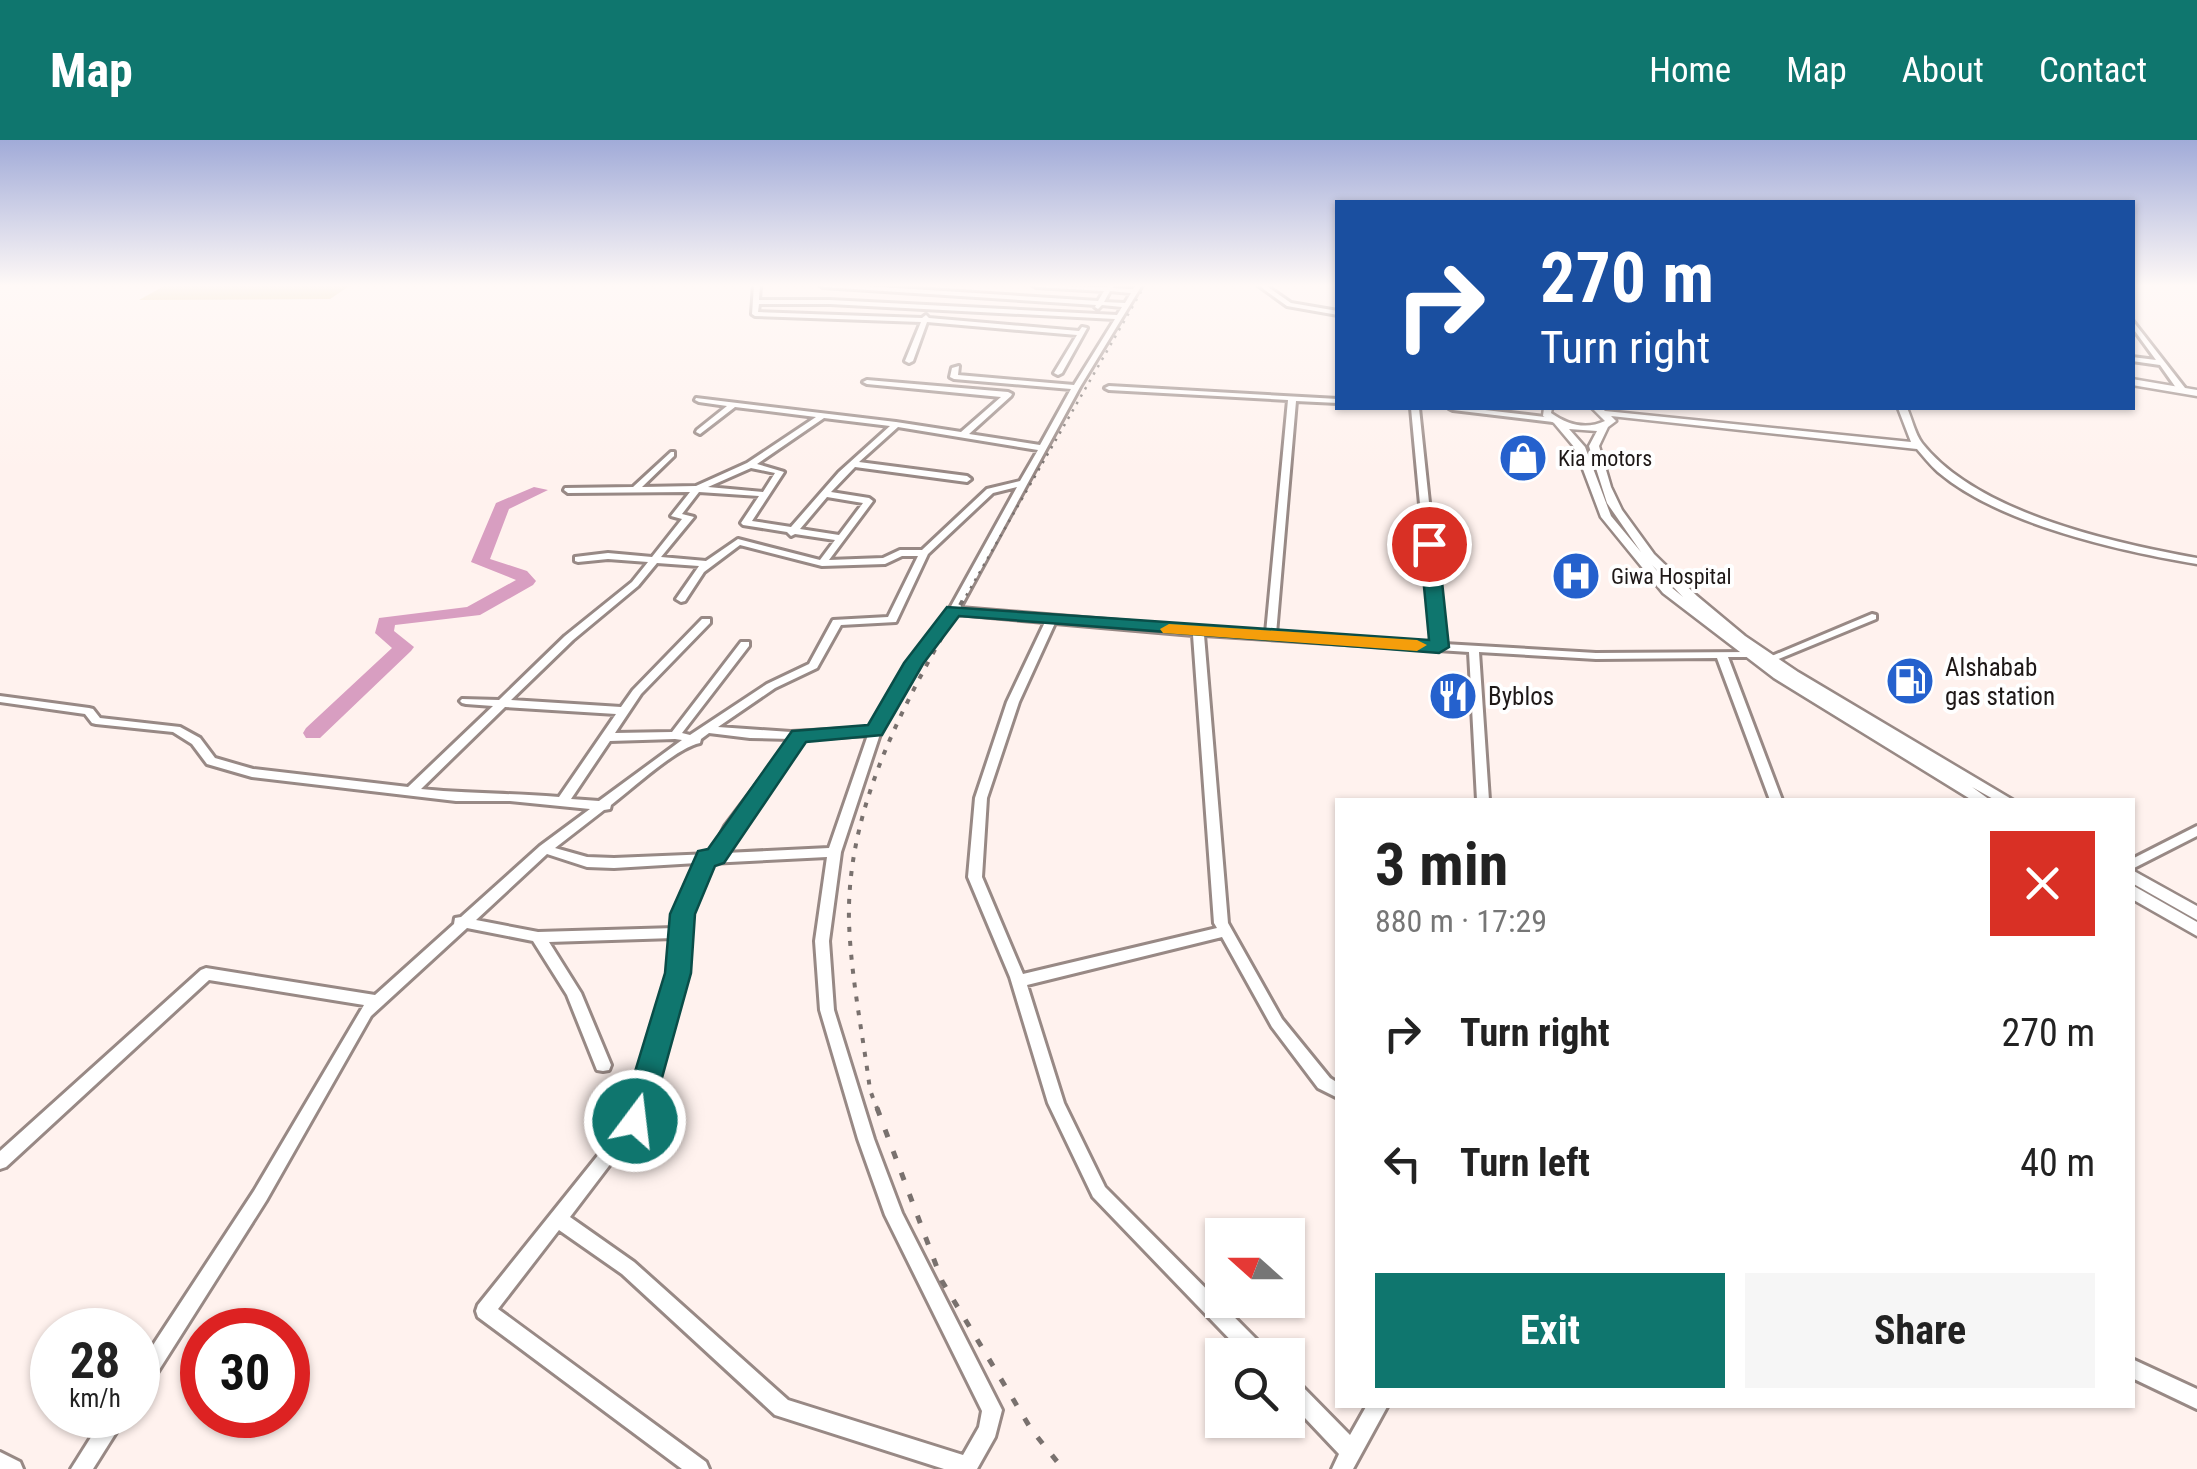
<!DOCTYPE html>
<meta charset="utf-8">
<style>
body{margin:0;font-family:"Roboto Condensed",sans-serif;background:#f6f6f6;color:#222;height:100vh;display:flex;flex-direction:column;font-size:38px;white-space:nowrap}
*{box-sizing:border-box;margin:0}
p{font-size:32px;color:#767676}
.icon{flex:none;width:55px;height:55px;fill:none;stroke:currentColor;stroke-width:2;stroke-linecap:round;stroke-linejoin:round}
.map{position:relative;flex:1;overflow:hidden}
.side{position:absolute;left:1335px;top:658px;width:800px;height:610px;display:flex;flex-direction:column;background:#fff;border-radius:0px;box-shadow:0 2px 8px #0004}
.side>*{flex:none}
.guide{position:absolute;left:1335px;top:60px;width:800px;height:210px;border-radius:0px;box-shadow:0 2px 8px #0004;background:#1a4fa0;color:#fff;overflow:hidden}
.needle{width:65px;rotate:291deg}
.buttons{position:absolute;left:1205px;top:1078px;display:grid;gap:20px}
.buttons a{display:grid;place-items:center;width:100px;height:100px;border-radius:0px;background:#fff;box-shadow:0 2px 8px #0004;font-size:50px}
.speed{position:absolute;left:30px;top:1168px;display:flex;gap:20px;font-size:50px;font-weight:700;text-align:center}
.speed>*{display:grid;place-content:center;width:130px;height:130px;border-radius:50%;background:#fff;box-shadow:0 2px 8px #0004;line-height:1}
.speed small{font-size:25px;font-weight:400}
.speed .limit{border:15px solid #d22;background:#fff;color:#111}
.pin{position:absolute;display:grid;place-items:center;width:85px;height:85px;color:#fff;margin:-42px;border:5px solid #fff;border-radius:50%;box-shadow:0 2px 10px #0007}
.me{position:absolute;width:110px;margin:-55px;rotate:15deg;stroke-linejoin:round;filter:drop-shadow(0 0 8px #0008)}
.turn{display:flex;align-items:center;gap:35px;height:210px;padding:0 40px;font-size:45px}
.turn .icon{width:130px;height:130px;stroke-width:2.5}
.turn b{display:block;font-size:70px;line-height:85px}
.round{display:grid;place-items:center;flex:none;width:105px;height:105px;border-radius:0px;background:#f6f6f6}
.summary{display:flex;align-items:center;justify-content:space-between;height:170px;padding:0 40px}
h1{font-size:60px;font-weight:700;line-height:75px}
.button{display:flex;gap:20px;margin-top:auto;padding:20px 40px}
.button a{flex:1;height:115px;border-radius:0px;background:#0f766e;color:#fff;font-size:40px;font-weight:700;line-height:115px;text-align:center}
.button a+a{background:#f6f6f6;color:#222}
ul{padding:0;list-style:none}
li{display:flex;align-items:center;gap:30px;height:130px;padding:0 40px}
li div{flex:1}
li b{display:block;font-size:38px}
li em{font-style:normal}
header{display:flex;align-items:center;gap:60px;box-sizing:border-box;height:140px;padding:0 50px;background:#0f766e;color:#fff}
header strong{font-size:48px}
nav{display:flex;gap:55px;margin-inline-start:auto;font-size:35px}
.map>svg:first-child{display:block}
</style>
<header>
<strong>Map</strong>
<nav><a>Home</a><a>Map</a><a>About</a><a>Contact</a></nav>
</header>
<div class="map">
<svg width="2197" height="1329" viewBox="0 0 2197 1329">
<rect width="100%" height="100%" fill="#fff2ee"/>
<path fill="#dfc98c" d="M166 145H351L330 159 139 160Z"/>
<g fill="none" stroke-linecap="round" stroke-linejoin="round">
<path fill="#d89ec1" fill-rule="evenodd" d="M534 347 548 350 509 369 490 419 527 431 536 441 533 445 480 475 395 485 394 491 414 507 411 511 320 598H306L303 593 306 588 392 508 375 493 379 478 467 467 516 440 471 422 496 363Z"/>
<g stroke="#988985" stroke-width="6">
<g id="minor">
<path d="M754 145H760L759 160H830L1117 175 1122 167 1102 165 1098 169 1095 167 1096 165 823 147 820 145H850L1098 161 1104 151 1036 147 1033 145 1106 147 1108 145H1114L1113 148 1133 149 1136 145H1142L1080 247 960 468 1266 493 1288 260 1109 250 1105 248 1109 246 1338 259V263L1296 261 1276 494 1433 503 1411 268H1419L1444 504 1596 513 1751 512 1752 514 1747 517H1728L1782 660H1770L1717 518 1596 519 1479 512 1489 660H1477L1469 512 1204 495 1228 783 1282 879 1330 938 1338 943V958L1318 948 1272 887 1222 797 1027 845 1064 963 1105 1047 1265 1208 1268 1215H1245L1093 1057 1048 963 1010 837 968 737 975 658 1007 562 1045 482 957 474 919 524 881 591 841 712 829 801 834 870 874 999 902 1073 1002 1270 995 1297 977 1329H944L775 1275 622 1134 559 1090 498 1169 706 1322 709 1329H682L478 1177 476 1171 478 1165 628 978 671 833 674 798 549 802 581 853 611 925 609 930 603 931 597 930 567 855 533 801 467 788 371 876 266 1061 145 1252 138 1255V1228L254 1051 364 865 209 840 6 1027 0 1029V1011L201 830 206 828 375 855 454 784 455 778 461 777 540 706 590 669 510 661H456L252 637 207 624 192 604 173 592 96 584 92 583 85 574 0 562V556L89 568 93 569 100 578 180 587 200 598 215 618 253 629 408 647 493 566 466 564 462 563 460 561 462 559 499 560 565 496 632 442 648 422 608 419 578 422 575 421V417L608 413 652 417 682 379 671 376 690 352 568 353 564 350 565 348 633 347 671 312H674V316L642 347 696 346 747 323 816 277 735 267 700 294 696 292 697 290 727 266 699 262 695 260 696 258 896 282 961 292 1001 257 867 244 863 242 867 240 1008 252 1012 254 1011 256 969 294 1040 305 1071 249 954 239 950 237 952 228 959 226 958 235 1074 245 1115 179 830 164H759L758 172 922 178 926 175 929 178 1079 191 1082 187 1087 188 1062 233 1058 235 1054 233 1077 195 927 182 913 221 909 223 905 221 921 182 755 176 752 174ZM1110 151 1131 153 1125 163 1104 162ZM824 278 890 286 839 332 791 387 752 381 784 332 757 324ZM898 287 1038 310 1020 341 987 349 922 410H900L883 418 829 420 873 361 869 358 831 352 855 327 967 342 971 339 967 336 859 322ZM751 328 775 333 763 352 708 347ZM1017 347 949 470 909 523 871 588 791 592 718 587 775 548 817 528 841 485 896 482 928 414 993 353ZM699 352 759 356 741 383 743 385 787 392 791 396 795 394 835 400 820 420 738 399 706 421 661 417 694 377 682 374ZM827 357 863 363 839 395 800 389ZM740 405 822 426 885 424 902 416H918L888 477 833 480 809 524 767 544 690 595 682 593 749 506V502H741L672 592 615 593 641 554 710 483V479H702L633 550 621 567 511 560 573 500 638 446 657 423 699 426 676 459 681 462 685 461 704 432ZM1055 483 1193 495 1214 783 1217 788 1023 834 982 737 987 658 1019 562ZM505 567 616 574 559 657C513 653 467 654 421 649ZM709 593 750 598 791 599 725 686 711 714 614 718 587 717 555 708 604 670 610 669 611 665C633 648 676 608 700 603L701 599ZM868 595 829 708 725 713 736 690 803 599ZM675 599 682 600 599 661 571 659 610 601ZM547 714 587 727 614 728 697 723 676 773 675 788 538 792 476 780ZM827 717 815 801 820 870 858 999 885 1075 982 1271 979 1287 963 1315 788 1260 634 1122 570 1077 643 981 685 833 690 773 710 723Z"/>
<path d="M1258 145H1265L1291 163 1338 171V175L1287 166Z"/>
<path d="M2132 180 2185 248V252H2179L2160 225 2132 221V217L2156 220 2132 187Z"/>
<path d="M1449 268H1468L1553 278 1557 280 1553 282 1453 270Z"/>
<path d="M1872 474 1876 475V479L1776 520H1768L1767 518Z"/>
<path d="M2197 686V696L2132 729V719Z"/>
<path d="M2132 1219 2197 1249V1269L2132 1238Z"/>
<path d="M1288 1236 1295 1239 1350 1295 1367 1265H1388L1353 1329H1332L1339 1314 1288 1260Z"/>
<path d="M105 1275H127L93 1329H71Z"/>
<path d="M0 1312 20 1322 23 1329H0Z"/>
</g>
</g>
<g stroke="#988985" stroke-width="5">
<g id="major">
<path d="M2132 239 2197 250V256L2132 245Z"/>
<path d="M1544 268H1552L1551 273C1568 285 1586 290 1605 281L1592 268H1602L1605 271 1911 302 1898 268H1907C1912 279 1915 294 1922 303 1977 373 2113 403 2197 418V424C2119 411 1999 384 1938 332 1930 325 1923 316 1917 309L1611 276 1616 281 1608 287 1599 306 1611 347 1622 370 1654 414 1697 456 1745 496 1798 532 2013 660H1995L1972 647 1990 660H1972L1774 538 1663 453 1601 377 1575 308 1554 283 1543 276ZM1569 289 1597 291 1589 306 1607 363 1641 412 1611 376 1585 307ZM1652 425 1683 457 1671 447Z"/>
<path d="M2132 730 2197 766V780L2132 743Z"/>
<path d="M2132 745 2197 782V796L2132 759Z"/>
</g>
</g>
<use href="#minor" fill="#fff" fill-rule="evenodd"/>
<use href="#major" fill="#fff" fill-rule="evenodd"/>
<path stroke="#79716e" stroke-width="2.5" stroke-dasharray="2.5 6" stroke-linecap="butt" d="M962 463 1145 145"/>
<path stroke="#79716e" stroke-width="4" stroke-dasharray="5 9" stroke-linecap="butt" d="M878 971 870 950C863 895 851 838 849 782 846 665 907 558 963 460"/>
<path stroke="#79716e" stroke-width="5" stroke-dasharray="8 15" stroke-linecap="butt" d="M877 968 942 1141 1031 1289 1063 1329"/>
</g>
<linearGradient id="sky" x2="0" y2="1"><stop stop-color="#a1abd8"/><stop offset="0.44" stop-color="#fff9f7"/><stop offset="1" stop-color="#fff9f7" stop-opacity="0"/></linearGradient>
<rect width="2197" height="331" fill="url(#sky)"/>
<path fill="#0f766e" stroke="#0a4d48" stroke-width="2.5" d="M1429 399 1438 404 1449 507 1439 513 959 476 923 524 882 595 806 602 724 723 715 726 695 774 691 833 650 981 645 990 635 994 625 990 620 981 665 833 670 774 698 711 708 709 792 591 868 585 904 523 947 467 1429 500 1420 404Z"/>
<path fill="#f59e0b" d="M1169 484 1417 500 1427 505 1417 511 1163 493 1160 489Z"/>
<defs>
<g id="shop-disc" transform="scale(2.5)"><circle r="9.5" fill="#2561cd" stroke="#fff"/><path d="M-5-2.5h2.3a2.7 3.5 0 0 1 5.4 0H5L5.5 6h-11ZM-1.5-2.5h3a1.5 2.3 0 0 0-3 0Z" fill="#fff"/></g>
<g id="hospital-disc" transform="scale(2.5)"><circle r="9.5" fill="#2561cd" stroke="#fff"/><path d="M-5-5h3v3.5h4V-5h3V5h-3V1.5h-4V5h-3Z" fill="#fff"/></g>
<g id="fuel-disc" transform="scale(2.5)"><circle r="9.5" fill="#2561cd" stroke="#fff"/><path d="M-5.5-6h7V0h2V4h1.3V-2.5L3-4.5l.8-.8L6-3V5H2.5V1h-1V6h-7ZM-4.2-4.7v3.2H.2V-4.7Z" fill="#fff"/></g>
<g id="restaurant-disc" transform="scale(2.5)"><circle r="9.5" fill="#2561cd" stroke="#fff"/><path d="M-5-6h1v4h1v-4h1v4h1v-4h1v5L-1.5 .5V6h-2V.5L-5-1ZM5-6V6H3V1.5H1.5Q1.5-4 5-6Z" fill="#fff"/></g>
</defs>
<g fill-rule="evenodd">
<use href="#shop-disc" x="1523" y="318"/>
<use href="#hospital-disc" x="1576" y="436"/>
<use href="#fuel-disc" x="1910" y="541"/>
<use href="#restaurant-disc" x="1453" y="556"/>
</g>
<g text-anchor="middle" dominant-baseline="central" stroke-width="8" stroke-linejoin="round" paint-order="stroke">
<g font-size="22" fill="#1e1817" stroke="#fff" text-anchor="start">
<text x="1558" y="318">Kia motors</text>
<text x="1611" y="436">Giwa Hospital</text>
</g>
<g font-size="25" fill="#1e1817" stroke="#fff" text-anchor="start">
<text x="1945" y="527">Alshabab<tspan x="1945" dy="29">gas station</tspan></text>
<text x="1488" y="556">Byblos</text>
</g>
</g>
</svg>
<div class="buttons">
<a><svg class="needle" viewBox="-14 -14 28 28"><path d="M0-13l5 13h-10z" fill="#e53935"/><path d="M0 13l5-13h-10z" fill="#767676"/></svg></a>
<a><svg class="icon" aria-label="search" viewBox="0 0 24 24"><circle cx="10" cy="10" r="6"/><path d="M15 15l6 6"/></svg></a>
</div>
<div class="speed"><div>28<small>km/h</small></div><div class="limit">30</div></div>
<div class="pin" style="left:1429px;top:404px;background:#d93025"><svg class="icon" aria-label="arrive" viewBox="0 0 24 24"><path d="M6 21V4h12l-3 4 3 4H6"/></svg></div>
<svg class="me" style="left:635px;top:981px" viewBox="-20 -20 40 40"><circle r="17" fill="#0f766e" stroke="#fff" stroke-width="3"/><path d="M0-11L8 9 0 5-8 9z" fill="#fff"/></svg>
<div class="guide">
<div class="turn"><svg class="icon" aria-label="right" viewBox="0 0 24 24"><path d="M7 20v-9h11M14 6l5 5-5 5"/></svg><div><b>270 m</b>Turn right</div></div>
</div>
<section class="side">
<div class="summary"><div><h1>3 min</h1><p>880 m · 17:29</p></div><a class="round" style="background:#d93025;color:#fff"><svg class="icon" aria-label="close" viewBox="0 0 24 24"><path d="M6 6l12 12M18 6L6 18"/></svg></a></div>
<ul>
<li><svg class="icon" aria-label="right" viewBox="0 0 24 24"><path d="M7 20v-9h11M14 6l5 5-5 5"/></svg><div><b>Turn right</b></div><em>270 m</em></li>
<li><svg class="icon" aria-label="left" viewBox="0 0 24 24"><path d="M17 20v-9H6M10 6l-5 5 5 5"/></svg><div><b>Turn left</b></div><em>40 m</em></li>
</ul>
<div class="button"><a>Exit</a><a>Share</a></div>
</section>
</div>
